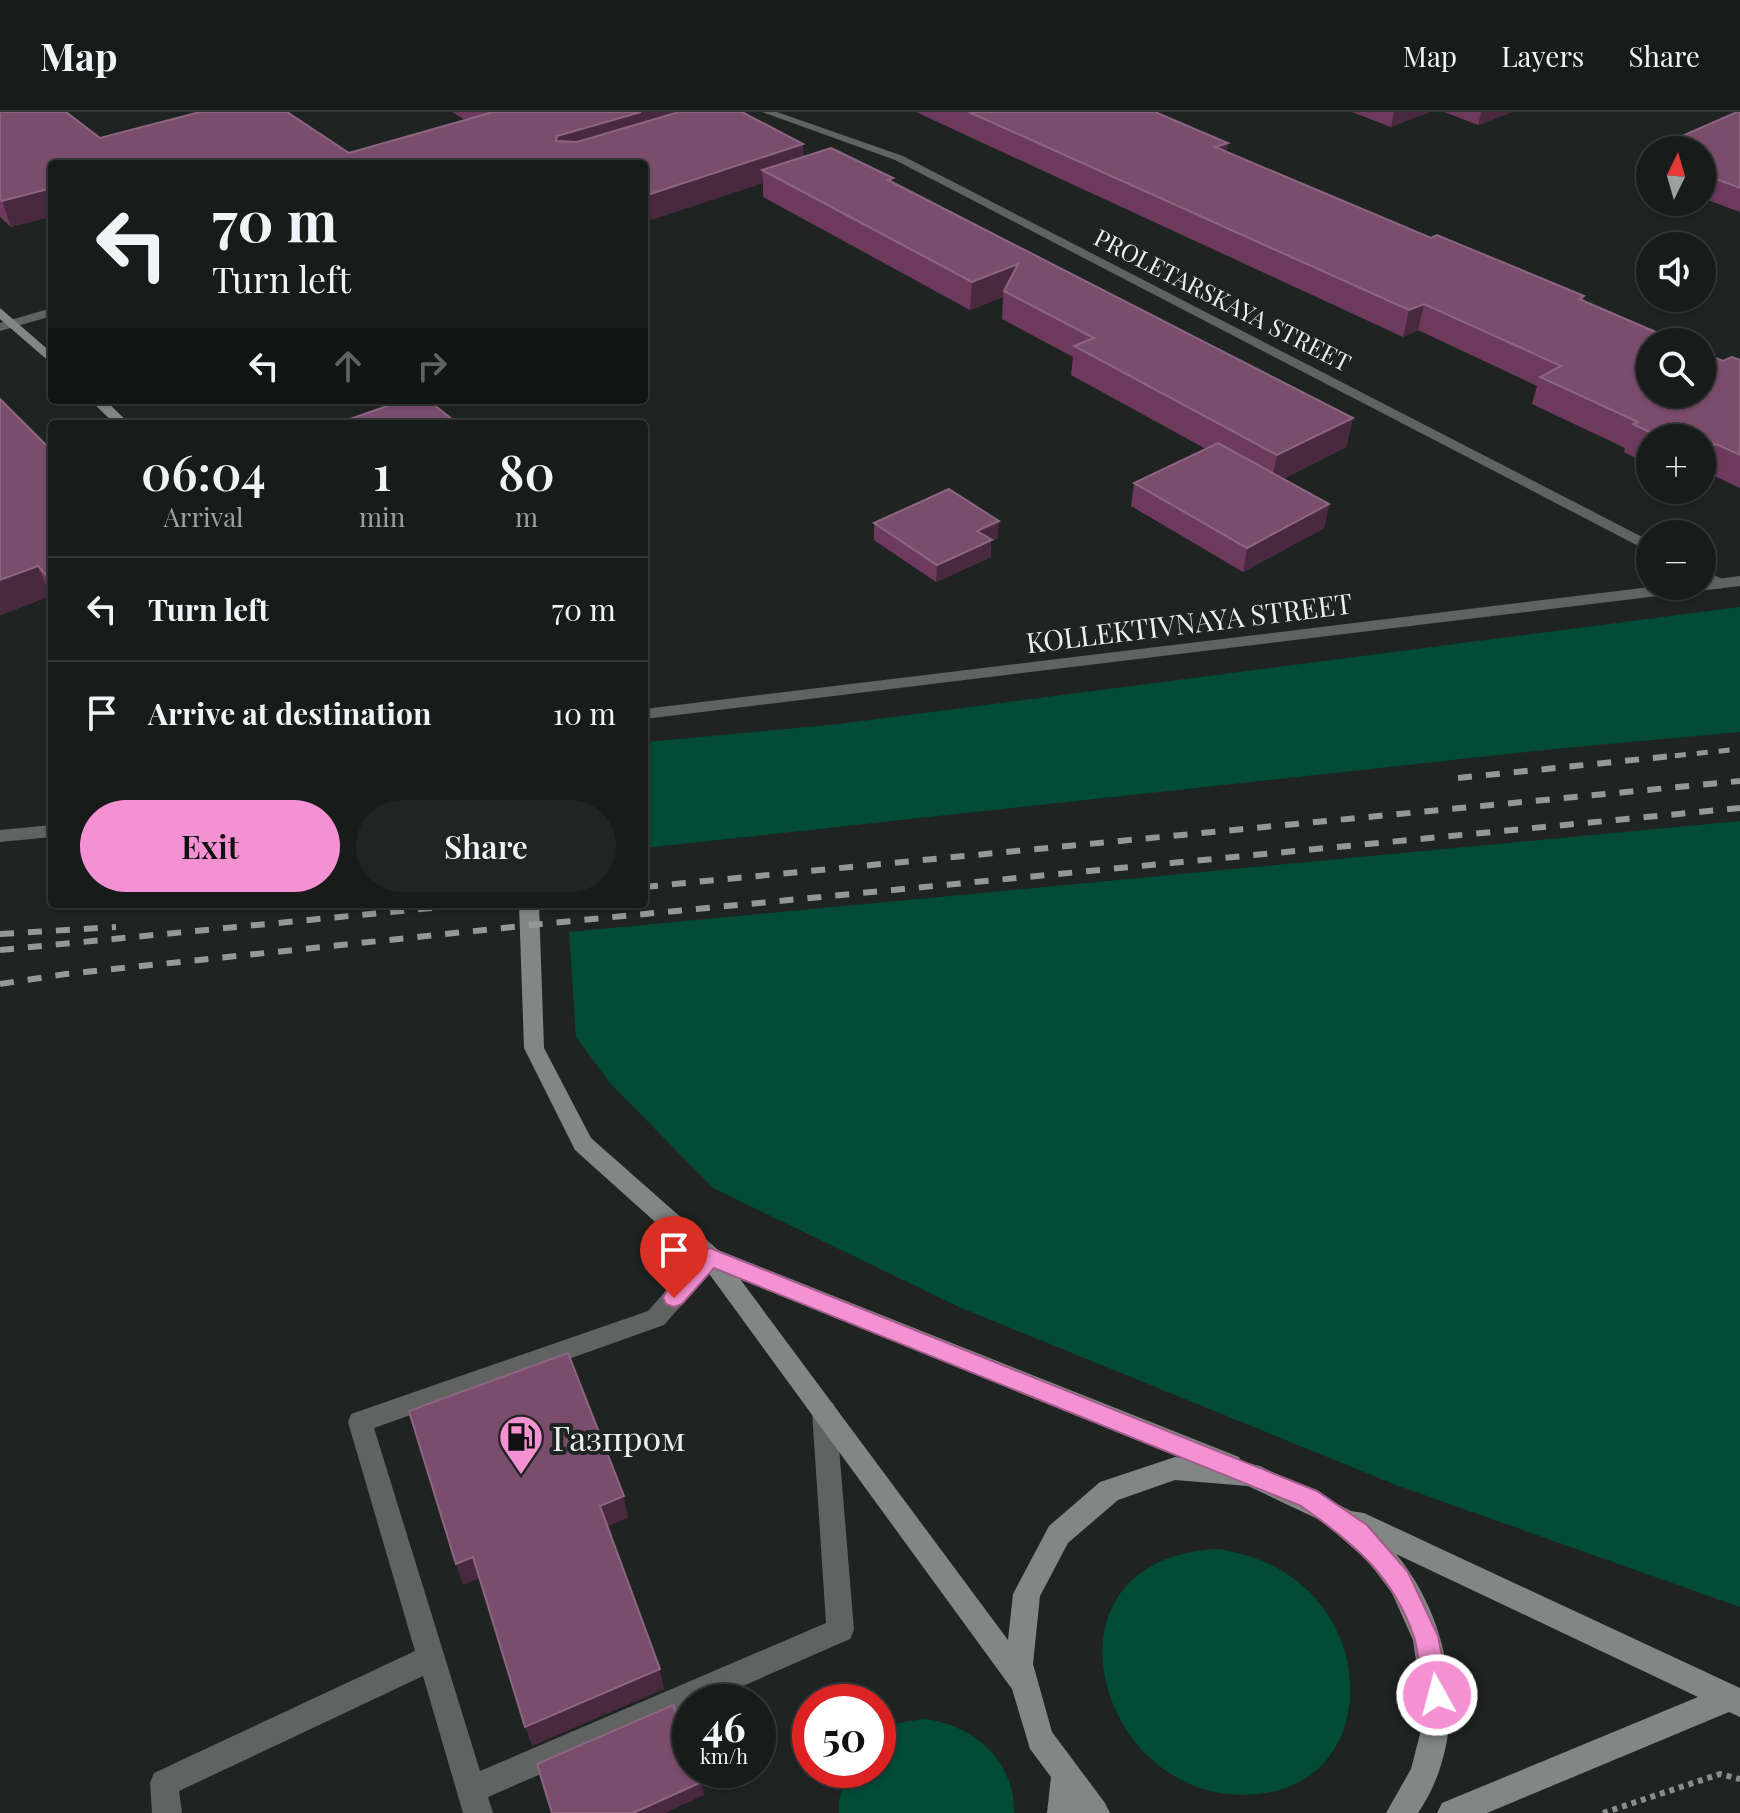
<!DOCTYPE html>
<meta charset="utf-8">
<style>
body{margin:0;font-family:"Playfair Display",serif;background:#202423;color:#f1f3f6;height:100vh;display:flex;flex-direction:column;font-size:30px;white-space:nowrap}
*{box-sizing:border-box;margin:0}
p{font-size:26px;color:#9ea1a2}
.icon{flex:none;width:44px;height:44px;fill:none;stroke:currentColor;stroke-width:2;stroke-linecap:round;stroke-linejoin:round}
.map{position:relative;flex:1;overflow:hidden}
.drawer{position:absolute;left:48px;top:308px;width:600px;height:488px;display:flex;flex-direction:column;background:#171b1a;border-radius:8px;box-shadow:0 2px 6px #0004,0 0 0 2px #363939}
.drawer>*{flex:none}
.guide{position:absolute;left:48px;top:48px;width:600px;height:244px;border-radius:8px;box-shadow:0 2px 6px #0004,0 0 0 2px #363939;background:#171b1a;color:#f1f3f6;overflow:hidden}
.needle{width:52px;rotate:5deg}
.fabs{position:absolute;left:1636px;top:24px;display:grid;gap:16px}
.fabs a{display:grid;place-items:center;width:80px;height:80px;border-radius:50%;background:#171b1a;box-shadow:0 2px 6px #0004,0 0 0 2px #363939;font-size:40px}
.speed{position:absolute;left:672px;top:1572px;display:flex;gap:16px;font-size:40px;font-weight:700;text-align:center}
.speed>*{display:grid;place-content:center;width:104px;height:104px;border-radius:50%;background:#171b1a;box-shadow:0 2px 6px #0004,0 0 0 2px #363939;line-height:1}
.speed small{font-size:20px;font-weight:400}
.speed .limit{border:12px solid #d22;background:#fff;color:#111}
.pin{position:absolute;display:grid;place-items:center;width:68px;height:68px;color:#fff;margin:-82px -34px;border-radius:50% 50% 50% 0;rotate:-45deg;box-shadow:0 0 8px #0007}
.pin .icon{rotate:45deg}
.me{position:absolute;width:88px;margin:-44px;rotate:353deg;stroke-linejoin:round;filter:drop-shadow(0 0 6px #0008)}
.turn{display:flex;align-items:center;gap:28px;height:168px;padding:0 32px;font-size:36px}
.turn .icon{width:104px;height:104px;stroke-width:2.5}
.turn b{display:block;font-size:56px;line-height:68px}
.lanes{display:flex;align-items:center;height:76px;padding:0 32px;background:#0003;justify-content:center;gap:40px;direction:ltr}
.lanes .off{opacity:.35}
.eta{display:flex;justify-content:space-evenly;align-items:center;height:136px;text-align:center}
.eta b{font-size:48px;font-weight:600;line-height:56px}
.cta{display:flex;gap:16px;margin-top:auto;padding:16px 32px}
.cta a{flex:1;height:92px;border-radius:48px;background:#f491d3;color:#111;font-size:32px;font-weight:600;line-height:92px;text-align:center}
.cta a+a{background:#202423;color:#f1f3f6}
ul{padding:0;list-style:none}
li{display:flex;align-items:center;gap:24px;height:104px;padding:0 32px;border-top:2px solid #363939}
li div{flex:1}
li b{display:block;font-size:30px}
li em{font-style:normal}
header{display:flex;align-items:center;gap:48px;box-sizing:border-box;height:112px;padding:0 40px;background:#171b1a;border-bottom:2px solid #363939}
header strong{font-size:38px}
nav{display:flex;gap:44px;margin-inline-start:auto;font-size:28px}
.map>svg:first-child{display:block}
</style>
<header>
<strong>Map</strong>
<nav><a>Map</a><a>Layers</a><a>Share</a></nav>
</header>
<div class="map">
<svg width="1740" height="1701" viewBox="0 0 1740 1701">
<rect width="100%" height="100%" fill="#1f2422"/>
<g fill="#024b36">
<path d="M1740 495V620L1554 637 644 736V630H647L839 612Z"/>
<path d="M1740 709V1495L1396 1373 959 1195 713 1076 610 971 576 925 569 820Z"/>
<path d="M1220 1437C1257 1444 1289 1457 1315 1486 1375 1552 1360 1672 1258 1682 1096 1699 1026 1443 1220 1437Z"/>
<path d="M923 1607C973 1612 1015 1648 1014 1701H839V1689L847 1658H878V1622L899 1611Z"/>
</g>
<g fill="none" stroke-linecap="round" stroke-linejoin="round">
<path stroke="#888d8b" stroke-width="6" stroke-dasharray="5 5" stroke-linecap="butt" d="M1603 1701 1720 1662 1740 1667"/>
<g fill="#606361" fill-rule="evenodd">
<path d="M52 713V725L0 730V718Z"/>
<path d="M710 1135 718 1138 722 1145 718 1152 664 1213 374 1316 480 1659 826 1511 812 1299 815 1291 824 1288 833 1291 836 1299 854 1518 850 1527 706 1590H690V1597L488 1685 493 1701H463L423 1564 179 1679 182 1701H152L150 1671 154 1661 415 1539 348 1310 351 1302 648 1199 702 1138Z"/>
</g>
<g fill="#606361" fill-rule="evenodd">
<path d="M762 0H777L903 44 1650 429V440L895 48Z"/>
<path d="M52 196V204L0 219V211Z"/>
<path d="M1702 457 1726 469 1728 472 1720 477 1702 468Z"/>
</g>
<path fill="#606361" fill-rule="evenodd" d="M1740 464V474L644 607V597L1659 474H1702V469Z"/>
<g fill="#828785" fill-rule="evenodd">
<path d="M0 196 52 241V252L0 207Z"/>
<path d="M90 288H105L130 312H115Z"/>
<path d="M519 792H539L544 936 591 1026 718 1138 1239 1345 1241 1350 1260 1354 1351 1399 1364 1401 1740 1576V1605L1729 1600 1487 1701H1437L1442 1691 1698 1585 1396 1442C1454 1512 1471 1624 1418 1701H1386L1411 1657 1421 1618 1423 1596 1413 1528 1392 1481 1368 1449 1322 1409 1248 1374 1175 1368 1118 1388 1068 1431 1040 1484 1033 1552 1052 1620 1105 1691 1110 1701H1047L1051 1665 1030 1637 1012 1577 702 1152 575 1038 524 936ZM740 1167 1182 1346 1175 1345 1100 1370 1049 1414 1013 1482 1008 1528Z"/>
</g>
<path stroke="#949997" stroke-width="5" stroke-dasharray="11 11" stroke-linecap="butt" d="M1653 646 1740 637"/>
<g stroke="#949997" stroke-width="6" stroke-dasharray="14 14" stroke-linecap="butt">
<path d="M1458 666 1672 644"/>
<path d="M644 775 1740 669"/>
<path d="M0 822 116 815"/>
<path d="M0 838 473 792"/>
<path d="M0 872 66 862 531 813 1740 696"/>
</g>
</g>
<g fill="#6d3a5e">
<path d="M0 0 100 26 349 41 465 8 452 0H742L803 32V45L893 71 1353 306 1346 335 1283 367 1329 392 1324 416 1243 460 1131 394 1134 371 1206 337 1071 263 1073 245 1002 207 1003 185 970 198 763 85V71L644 110V52H52V104L11 115 0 105Z"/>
<path d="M916 0H1155L1226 40 1431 126 1584 184 1583 188 1723 249 1740 248V376L1706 360 1702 326H1650V353L1624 340 1625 336 1532 292 1537 274 1418 218 1403 225Z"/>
<path d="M1352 0H1429L1391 15Z"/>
<path d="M1444 0H1512L1478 13Z"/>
<path d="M1740 0V100L1702 86V38H1650V67L1636 62 1643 41Z"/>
<path d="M0 287 52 339V487L50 484 0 503Z"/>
<path d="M874 411 998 426 991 429V445L936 470 874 428Z"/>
</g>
<g fill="#48293f">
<path d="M641 0H708L560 49 556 29 557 24Z"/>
<path d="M1394 0H1429L1391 15Z"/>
<path d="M1481 0H1512L1478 13Z"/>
<path d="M1228 31 1224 55 1215 35Z"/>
<path d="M803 32 804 57 762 58 763 71 644 110V84Z"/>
<path d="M52 76V104L11 115 2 89Z"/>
<path d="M1018 152 1004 179 1003 185 970 198 972 170Z"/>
<path d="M1424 192 1418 218 1403 225 1409 198Z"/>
<path d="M1353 306 1346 335 1271 373 1277 343Z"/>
<path d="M1716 332 1706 360 1702 362V340Z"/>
<path d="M1329 392 1324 416 1243 460 1247 436Z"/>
<path d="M999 409 998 426 991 429V445L936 470 937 453 977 419Z"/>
<path d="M38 454 50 484 0 503V468Z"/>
<path d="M624 1384 628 1406 604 1416 600 1394Z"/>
<path d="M473 1445 480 1466 463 1473 456 1452Z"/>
<path d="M660 1557 664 1577 532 1634 525 1615Z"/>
<path d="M702 1670 704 1683 665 1701H633Z"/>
</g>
<g fill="#7b4d6d" stroke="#8c6681" stroke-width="2">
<path d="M0 0H66L100 26 200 0H287L349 41 490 1 489 0H641L557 24 556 29 577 30 679 0H742L803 32 644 84V52H52V76L2 89 0 87Z"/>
<path d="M969 0H1155L1228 31 1215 35 1431 126 1437 123 1584 184 1579 187 1679 230H1650V282H1702V240L1723 249 1732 245 1740 248V343L1716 332 1702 340V326H1662L1633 312 1638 310 1540 265 1561 254 1424 192 1409 198Z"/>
<path d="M1737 0H1740V76L1702 62V38H1650V43L1643 41Z"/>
<path d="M831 36 893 66 888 68 1353 306 1277 343 1074 234 1094 226 1004 179 1018 152 972 170 762 58Z"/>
<path d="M0 287 52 339V470L38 454 0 468Z"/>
<path d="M404 288H428L458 312H352L347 308Z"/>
<path d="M1218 331 1329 392 1247 436 1134 371Z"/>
<path d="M949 377 999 409 977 419 992 428 937 453 874 411Z"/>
<path d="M568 1241 624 1384 600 1394 660 1557 525 1615 473 1445 456 1452 409 1299Z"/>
<path d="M673 1593 690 1639V1658H697L702 1670 633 1701H552L537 1652Z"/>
</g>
<path fill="#f491d3" stroke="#9f5e89" stroke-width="2" d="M710 1136 1317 1379 1367 1413 1408 1460 1438 1524 1450 1583 1446 1592 1437 1596 1428 1592C1419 1571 1421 1547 1414 1525 1394 1464 1351 1429 1301 1394L714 1156 682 1192 674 1195 666 1192 663 1186 666 1180 703 1139Z"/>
<defs>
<g id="fuel-pin" transform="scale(2.3)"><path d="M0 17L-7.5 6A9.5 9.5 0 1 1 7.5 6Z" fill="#f491d3" stroke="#1f2422"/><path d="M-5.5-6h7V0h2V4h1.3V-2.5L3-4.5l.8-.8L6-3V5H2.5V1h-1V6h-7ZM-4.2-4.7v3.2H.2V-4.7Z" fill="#111"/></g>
</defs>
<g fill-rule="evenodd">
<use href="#fuel-pin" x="521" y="1325"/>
</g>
<g text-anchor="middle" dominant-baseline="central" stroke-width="8" stroke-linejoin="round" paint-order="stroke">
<g font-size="24" fill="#ebefed" stroke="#1f2422">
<text transform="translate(1223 187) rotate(27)">PROLETARSKAYA STREET</text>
</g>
<g font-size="28" fill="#ebefed" stroke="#1f2422">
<text transform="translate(1189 510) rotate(-7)">KOLLEKTIVNAYA STREET</text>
</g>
<g font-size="34" fill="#ebefed" stroke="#1f2422" text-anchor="start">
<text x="552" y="1325">Газпром</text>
</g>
</g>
</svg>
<div class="fabs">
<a><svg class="needle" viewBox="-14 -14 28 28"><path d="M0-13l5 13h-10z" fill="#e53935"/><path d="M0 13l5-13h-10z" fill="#9ea1a2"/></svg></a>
<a><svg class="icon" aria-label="sound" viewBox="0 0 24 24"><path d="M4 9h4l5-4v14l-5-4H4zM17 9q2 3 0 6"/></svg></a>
<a><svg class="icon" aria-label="search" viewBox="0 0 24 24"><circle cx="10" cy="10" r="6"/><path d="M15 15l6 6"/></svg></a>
<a>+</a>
<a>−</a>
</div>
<div class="speed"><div>46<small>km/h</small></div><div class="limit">50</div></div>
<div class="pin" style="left:674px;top:1186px;background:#d93025"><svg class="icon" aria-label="arrive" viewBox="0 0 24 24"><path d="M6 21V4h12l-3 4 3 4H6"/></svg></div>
<svg class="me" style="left:1437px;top:1583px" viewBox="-20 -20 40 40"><circle r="17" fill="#f491d3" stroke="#fff" stroke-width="3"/><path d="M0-11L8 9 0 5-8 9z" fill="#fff"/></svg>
<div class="guide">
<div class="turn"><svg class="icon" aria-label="left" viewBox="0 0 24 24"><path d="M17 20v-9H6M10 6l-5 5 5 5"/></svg><div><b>70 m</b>Turn left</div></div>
<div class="lanes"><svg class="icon" aria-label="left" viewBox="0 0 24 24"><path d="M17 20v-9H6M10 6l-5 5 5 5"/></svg><svg class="icon off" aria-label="ahead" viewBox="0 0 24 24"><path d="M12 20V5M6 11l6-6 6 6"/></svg><svg class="icon off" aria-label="right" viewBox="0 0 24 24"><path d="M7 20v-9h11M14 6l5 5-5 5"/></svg></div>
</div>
<section class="drawer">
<div class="eta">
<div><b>06:04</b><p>Arrival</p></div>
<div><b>1</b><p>min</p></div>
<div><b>80</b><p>m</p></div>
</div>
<ul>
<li><svg class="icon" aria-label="left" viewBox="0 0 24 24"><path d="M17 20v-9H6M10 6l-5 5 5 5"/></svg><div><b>Turn left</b></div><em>70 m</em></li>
<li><svg class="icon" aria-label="arrive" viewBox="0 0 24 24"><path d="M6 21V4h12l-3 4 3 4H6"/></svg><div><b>Arrive at destination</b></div><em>10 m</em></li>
</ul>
<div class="cta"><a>Exit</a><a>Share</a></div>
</section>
</div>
